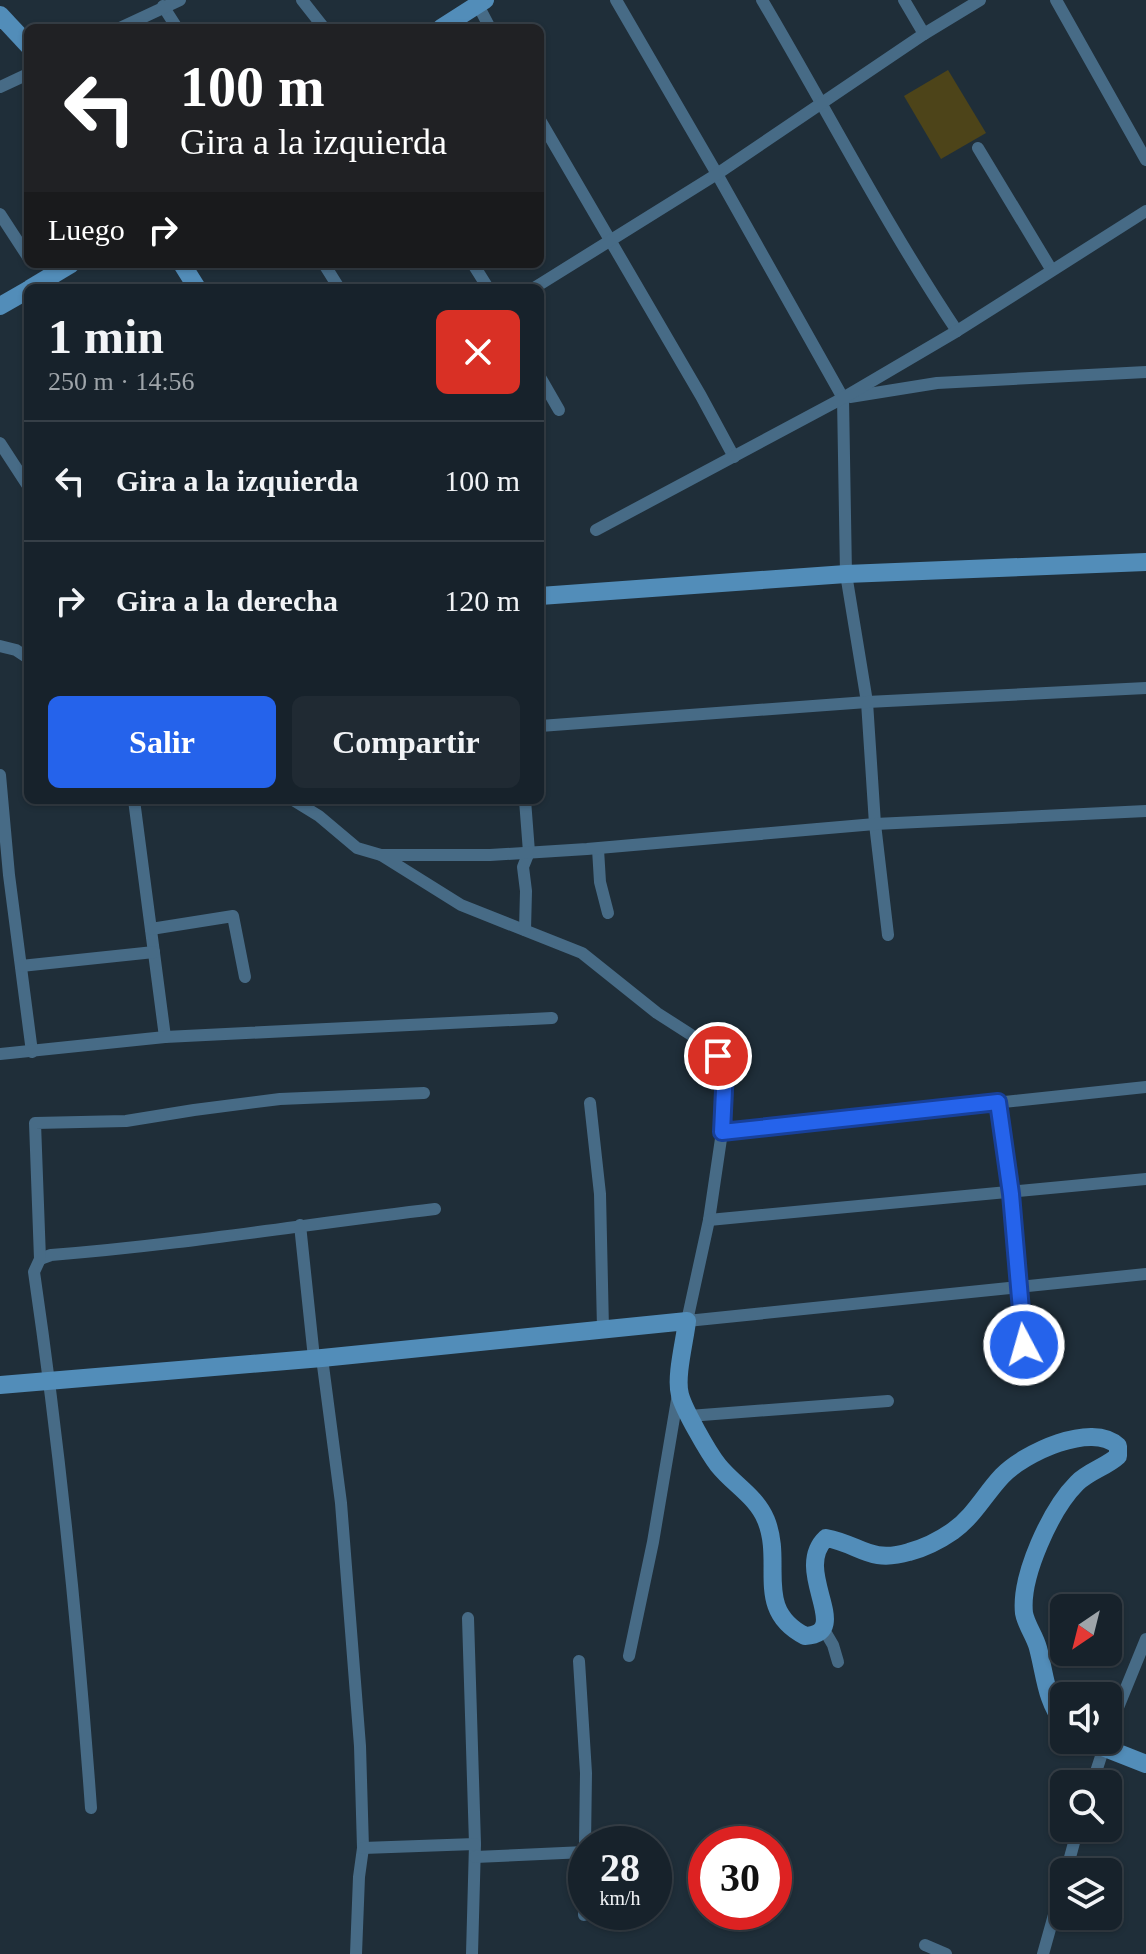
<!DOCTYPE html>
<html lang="es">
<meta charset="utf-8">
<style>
body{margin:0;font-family:Georgia,serif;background:#202a33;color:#f1f3f6;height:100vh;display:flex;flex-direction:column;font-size:30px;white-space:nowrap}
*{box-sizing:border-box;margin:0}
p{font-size:26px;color:#9ea4a9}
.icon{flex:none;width:44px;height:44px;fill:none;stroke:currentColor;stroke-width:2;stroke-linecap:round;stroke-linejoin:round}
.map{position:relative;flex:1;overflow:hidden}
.side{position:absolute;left:24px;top:284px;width:520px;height:520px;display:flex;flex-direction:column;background:#17222b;border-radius:12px;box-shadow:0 2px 6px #0004,0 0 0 2px #363f47}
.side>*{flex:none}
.banner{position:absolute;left:24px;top:24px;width:520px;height:244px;border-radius:12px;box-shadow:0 2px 6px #0004,0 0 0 2px #363f47;background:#202124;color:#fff;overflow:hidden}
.needle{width:52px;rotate:215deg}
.controls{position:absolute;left:1050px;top:1594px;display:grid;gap:16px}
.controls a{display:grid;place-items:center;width:72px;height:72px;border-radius:12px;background:#17222b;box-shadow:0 2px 6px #0004,0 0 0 2px #363f47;font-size:40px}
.speed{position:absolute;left:568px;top:1826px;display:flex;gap:16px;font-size:40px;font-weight:700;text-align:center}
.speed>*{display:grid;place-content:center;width:104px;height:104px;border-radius:50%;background:#17222b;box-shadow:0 2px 6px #0004,0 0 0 2px #363f47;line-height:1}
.speed small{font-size:20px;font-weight:400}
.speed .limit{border:12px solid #d22;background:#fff;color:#111}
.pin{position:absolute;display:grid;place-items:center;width:68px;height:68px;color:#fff;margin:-34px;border:4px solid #fff;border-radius:50%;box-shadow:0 2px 8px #0007}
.me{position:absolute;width:88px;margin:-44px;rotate:354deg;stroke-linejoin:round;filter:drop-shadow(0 0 6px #0008)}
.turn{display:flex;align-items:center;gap:28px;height:168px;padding:0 24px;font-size:36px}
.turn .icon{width:104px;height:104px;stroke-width:2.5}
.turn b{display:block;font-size:56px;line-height:68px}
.then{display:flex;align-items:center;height:76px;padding:0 24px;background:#0003;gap:16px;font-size:30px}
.round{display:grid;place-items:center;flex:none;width:84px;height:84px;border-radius:12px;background:#202a33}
.headline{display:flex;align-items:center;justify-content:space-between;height:136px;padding:0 24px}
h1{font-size:48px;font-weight:700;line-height:60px}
.cta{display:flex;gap:16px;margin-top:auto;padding:16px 24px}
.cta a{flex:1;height:92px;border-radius:12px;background:#2563eb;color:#fff;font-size:32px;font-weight:700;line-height:92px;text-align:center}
.cta a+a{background:#202a33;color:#f1f3f6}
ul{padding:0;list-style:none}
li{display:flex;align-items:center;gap:24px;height:120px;padding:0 24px;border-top:2px solid #363f47}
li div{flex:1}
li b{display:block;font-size:30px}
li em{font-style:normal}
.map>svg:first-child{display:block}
</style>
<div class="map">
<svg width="1146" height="1954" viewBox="0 0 1146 1954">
<rect width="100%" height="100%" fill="#1f2e39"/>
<path fill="#4d4419" d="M948 70 986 133 941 159 904 96Z"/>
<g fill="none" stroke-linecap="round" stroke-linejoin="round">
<g stroke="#476b86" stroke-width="12">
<path d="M302 0 324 28"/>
<path d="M616 0 717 174 843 398 846 574 867 702 875 824 888 935"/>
<path d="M762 0C827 110 886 225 957 331"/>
<path d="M904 0 924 34"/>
<path d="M1056 0 1146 160"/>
<path d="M478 5 490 28"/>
<path d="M163 6 177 28"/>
<path d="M120 28 180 0"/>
<path d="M0 87 28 74"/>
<path d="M540 120 701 396 734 457"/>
<path d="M978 148 1051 269"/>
<path d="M0 214 28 257"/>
<path d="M324 264 339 288"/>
<path d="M473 264 488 288"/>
<path d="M534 288 717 174 924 34 980 0"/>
<path d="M540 377 559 410"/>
<path d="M850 397 937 383 1146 372"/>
<path d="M0 443 28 486"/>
<path d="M596 530 843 398 957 331 1146 211"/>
<path d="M0 646 16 650 28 658"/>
<path d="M540 726 867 702 1146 688"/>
<path d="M0 775 9 875 32 1052"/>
<path d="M134 800 165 1037"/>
<path d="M293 800 319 816 357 848 381 855 461 905 582 953 657 1013 710 1047 718 1056 725 1069 722 1132 709 1220 687 1321 1146 1274"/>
<path d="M525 800 529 852 523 867 526 891 525 930"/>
<path d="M598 849 600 882 608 913"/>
<path d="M381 855H490L587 849 875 824 1146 811"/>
<path d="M151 929 233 916 245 977"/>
<path d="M21 966 154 952"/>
<path d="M0 1054 165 1037 552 1018"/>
<path d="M998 1102 1011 1194 1024 1345"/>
<path d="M590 1103 600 1194 603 1329"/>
<path d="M722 1132 1146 1087"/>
<path d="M709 1220 1146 1179"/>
<path d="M300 1225 314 1358"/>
<path d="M40 1259 51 1255C180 1245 307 1224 435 1209"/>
<path d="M322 1358 341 1503 360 1746 363 1848 359 1877 356 1954"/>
<path d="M689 1416 888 1401"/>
<path d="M468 1618 475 1844 472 1954"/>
<path d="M823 1628 833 1645 838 1662"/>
<path d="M629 1656 653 1542 678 1394"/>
<path d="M579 1661 586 1773 584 1915"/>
<path d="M1108 1732 1146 1639"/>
<path d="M1092 1784 1106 1741"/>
<path d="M91 1808C78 1628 60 1450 34 1272L40 1259 35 1123 126 1121 194 1110 280 1099 424 1093"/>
<path d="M363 1848 475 1844"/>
<path d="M475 1857 585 1852"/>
<path d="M1066 1872 1078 1828"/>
<path d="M925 1945 946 1954"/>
<path d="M1043 1954 1064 1879"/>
</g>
<g stroke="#528db9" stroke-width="18">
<path d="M0 15 28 45"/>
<path d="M441 28 485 0"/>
<path d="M182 264 197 288"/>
<path d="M31 288 71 264"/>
<path d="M0 306 28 290"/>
<path d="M540 596 846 574 1146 562"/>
<path d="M0 1385 322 1358 687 1321C685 1340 675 1377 680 1395 684 1410 708 1452 718 1465 734 1485 756 1496 766 1520 784 1564 753 1609 805 1636 855 1633 791 1571 826 1538 860 1544 869 1564 909 1552 924 1548 940 1540 953 1531 974 1516 985 1494 1002 1476 1024 1453 1092 1421 1118 1446V1456C1106 1467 1089 1471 1077 1483 1051 1509 1020 1576 1024 1613 1026 1625 1035 1636 1038 1648 1045 1674 1046 1702 1064 1723"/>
<path d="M1085 1740 1146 1764"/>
</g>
</g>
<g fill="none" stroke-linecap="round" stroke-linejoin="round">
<g stroke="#184099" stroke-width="20">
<path id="route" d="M718 1056 725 1069 722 1132 998 1102 1011 1194 1024 1345"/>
</g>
<use href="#route" stroke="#2563eb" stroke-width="14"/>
</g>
</svg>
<div class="controls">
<a><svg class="needle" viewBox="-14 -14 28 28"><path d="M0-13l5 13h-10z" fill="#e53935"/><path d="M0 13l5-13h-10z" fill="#9ea4a9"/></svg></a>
<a><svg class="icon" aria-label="sound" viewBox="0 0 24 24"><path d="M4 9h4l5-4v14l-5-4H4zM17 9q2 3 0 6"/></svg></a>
<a><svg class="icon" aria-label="search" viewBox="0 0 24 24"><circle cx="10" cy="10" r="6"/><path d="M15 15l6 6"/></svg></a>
<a><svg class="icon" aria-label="layers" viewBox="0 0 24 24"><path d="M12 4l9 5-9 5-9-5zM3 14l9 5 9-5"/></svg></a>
</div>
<div class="speed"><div>28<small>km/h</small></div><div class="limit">30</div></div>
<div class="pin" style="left:718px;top:1056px;background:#d93025"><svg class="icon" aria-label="arrive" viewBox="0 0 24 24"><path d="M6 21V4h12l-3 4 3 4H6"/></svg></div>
<svg class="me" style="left:1024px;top:1345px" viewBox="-20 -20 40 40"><circle r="17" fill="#2563eb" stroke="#fff" stroke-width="3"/><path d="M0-11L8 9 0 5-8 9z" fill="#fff"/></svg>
<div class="banner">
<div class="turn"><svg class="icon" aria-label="left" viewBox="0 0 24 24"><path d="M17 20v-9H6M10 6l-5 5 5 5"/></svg><div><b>100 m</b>Gira a la izquierda</div></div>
<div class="then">Luego<svg class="icon" aria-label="right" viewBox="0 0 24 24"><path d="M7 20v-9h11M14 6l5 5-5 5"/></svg></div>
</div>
<section class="side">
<div class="headline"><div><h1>1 min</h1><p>250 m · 14:56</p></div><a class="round" style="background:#d93025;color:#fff"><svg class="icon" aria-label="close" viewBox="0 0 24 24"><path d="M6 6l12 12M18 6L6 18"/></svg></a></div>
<ul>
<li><svg class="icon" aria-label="left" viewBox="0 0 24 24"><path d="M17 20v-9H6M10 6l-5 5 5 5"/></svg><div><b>Gira a la izquierda</b></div><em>100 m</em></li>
<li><svg class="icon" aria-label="right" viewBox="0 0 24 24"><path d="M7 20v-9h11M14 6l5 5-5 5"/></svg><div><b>Gira a la derecha</b></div><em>120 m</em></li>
</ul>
<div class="cta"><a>Salir</a><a>Compartir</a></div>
</section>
</div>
